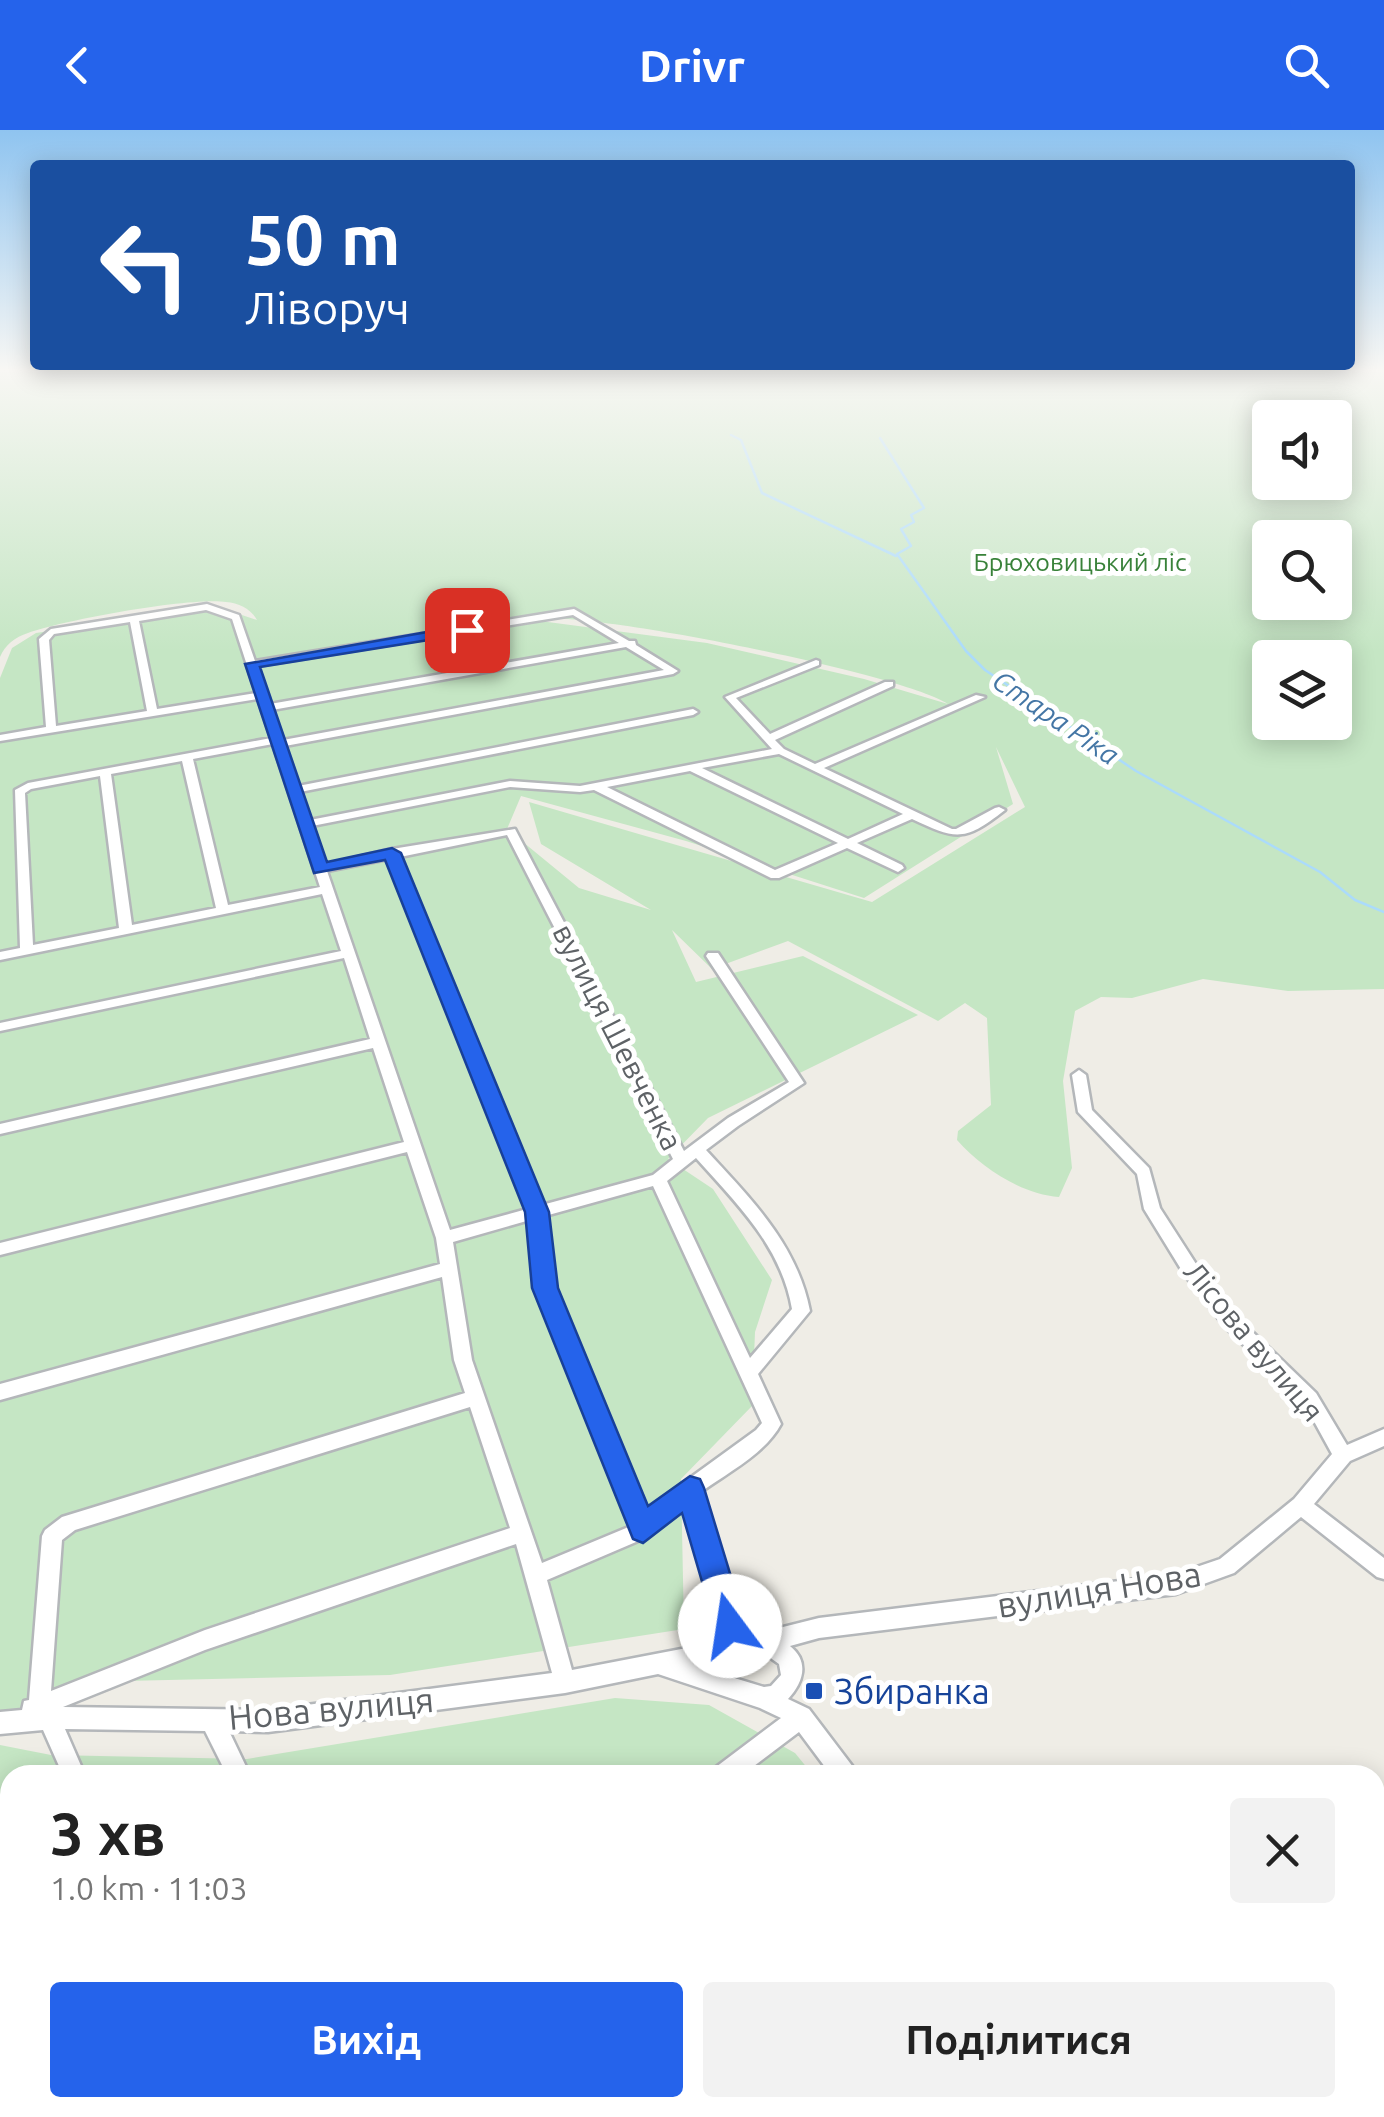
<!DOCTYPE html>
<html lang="uk">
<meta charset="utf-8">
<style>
body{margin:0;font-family:Ubuntu,sans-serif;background:#f2f2f2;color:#222;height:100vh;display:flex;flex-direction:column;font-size:38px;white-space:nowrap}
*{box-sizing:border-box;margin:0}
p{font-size:32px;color:#767676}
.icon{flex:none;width:55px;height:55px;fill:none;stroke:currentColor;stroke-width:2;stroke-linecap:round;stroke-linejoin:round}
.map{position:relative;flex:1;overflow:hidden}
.details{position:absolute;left:0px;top:1635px;width:1385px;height:352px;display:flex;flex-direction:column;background:#fff;border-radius:30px 30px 0 0;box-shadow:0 5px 25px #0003}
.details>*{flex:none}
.top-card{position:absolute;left:30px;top:30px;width:1325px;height:210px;border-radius:10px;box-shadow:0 5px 25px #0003;background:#1a4fa0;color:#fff;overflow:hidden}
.controls{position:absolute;left:1252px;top:270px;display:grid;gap:20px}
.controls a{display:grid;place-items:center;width:100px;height:100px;border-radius:10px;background:#fff;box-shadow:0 5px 25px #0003;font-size:50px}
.pin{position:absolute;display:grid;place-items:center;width:85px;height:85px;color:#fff;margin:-42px;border-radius:20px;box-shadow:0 5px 15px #0006}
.me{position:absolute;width:110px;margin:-55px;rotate:346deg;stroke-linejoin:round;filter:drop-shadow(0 0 8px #0008)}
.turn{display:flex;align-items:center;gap:35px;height:210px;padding:0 50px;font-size:45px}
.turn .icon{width:130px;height:130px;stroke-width:2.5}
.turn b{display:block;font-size:70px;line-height:85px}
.round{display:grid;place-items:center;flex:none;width:105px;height:105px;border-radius:10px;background:#f2f2f2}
.headline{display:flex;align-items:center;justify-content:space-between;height:170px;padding:0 50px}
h1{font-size:60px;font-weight:600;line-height:75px}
.primary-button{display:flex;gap:20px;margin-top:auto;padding:20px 50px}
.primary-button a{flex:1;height:115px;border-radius:10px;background:#2563eb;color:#fff;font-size:40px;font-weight:600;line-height:115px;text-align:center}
.primary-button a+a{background:#f2f2f2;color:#222}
header{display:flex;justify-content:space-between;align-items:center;height:130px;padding:0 50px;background:#2563eb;color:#fff;font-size:45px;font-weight:600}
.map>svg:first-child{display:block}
</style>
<header><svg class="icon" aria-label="back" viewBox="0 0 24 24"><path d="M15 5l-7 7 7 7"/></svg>Drivr<svg class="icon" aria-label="search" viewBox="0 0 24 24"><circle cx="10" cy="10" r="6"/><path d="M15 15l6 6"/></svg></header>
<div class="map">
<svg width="1384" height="1987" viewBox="0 0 1384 1987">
<rect width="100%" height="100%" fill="#efede6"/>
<g fill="#c5e6c4" fill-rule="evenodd">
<path d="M0 242H1384V859L1288 861 1203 849 1132 868 1101 867 1075 881 1063 951 1072 1038 1059 1067C1021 1064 982 1038 957 1010L958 1001 991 975 987 888 965 873 938 891 788 811 712 839 672 800 696 852 803 826 918 885 708 988 668 1029 713 1059 772 1150 755 1202 752 1276 681 1349 684 1499 390 1545 124 1551 0 1585V548L12 518 36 503 215 476 257 490C251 479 239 473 226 472 190 467 64 490 28 503 15 507 5 515 0 527ZM1270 288H1335V352H1270ZM1270 408H1335V472H1270ZM525 489C579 478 900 543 948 574L864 549 707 513ZM1270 528H1335V592H1270ZM996 617 1025 677 872 772 529 672 541 714 651 780 579 758 507 699 521 666 686 711 864 768 1013 674Z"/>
<path d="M615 1568 709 1575 795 1623 813 1645H10V1978H1060L1067 1987H0V1615L51 1625 247 1629Z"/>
</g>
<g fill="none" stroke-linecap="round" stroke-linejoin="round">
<g stroke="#abdbfb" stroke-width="2.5">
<path d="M731 305 741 310 762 363 896 426"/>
<path d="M880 308 924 378 911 385 914 392 901 399 911 416 897 424 966 521 985 540 1136 641 1320 742 1355 770 1384 782"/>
</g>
<g stroke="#b4b7ba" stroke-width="5">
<g id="minor">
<path d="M207 474 239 485 255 531 574 479 629 511H635L636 515 678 541 673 544 285 616 298 656 693 579 698 582 693 585 300 662 310 690 510 651 580 656 772 619 725 567 816 530 819 531V535L736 568 770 604 885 552H893V556L775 610 784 619 815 634 976 565 985 567 824 638 952 699H956L995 678 999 677 1005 680C964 712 957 710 912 689L857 713 902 735 904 738 898 742 847 718 779 748H771L594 660 580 662 510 657 312 696 325 735 392 719 515 699 684 1021 728 988 789 952 706 826 708 823H718L804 953 738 996 706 1020C751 1069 797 1114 810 1181L758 1244 781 1294C765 1324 727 1343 701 1362L743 1507 819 1488 1176 1444 1220 1429 1294 1369 1332 1324 1304 1273 1225 1197 1184 1144 1144 1079 1137 1044 1078 982 1072 945 1079 940 1086 945 1092 980 1149 1038 1160 1078 1196 1134 1237 1187 1316 1263 1347 1315 1384 1299V1316L1350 1331 1314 1374 1384 1428V1449L1377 1447 1301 1387 1234 1443 1176 1464 819 1508 790 1516C810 1532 803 1553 788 1569L809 1579 853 1637 856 1645H831L799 1602 742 1645H713L716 1637 781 1588 760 1578 658 1544 565 1563 268 1602 229 1601 250 1645H227L205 1601 65 1599 85 1645H63L43 1600 0 1604V1582L22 1580 24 1571 29 1570 42 1406 45 1400 62 1387 465 1263 454 1230 442 1147 0 1270V1254L440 1134 436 1108 407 1022 0 1125V1113L404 1012 373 918 0 1004V994L370 909 344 828 0 901V893L341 821 322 764 0 830V822L20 818 15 660 28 653 271 608 258 569 0 611V605L46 597 39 509 51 499ZM206 480 232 489 256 563 157 579 139 491ZM573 485 619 513 270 574 257 536ZM130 492 147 581 56 596 49 510 54 504ZM626 517 664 540 283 610 272 580ZM273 614 320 757 228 775 193 629ZM779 624 903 684 848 709 702 638ZM182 631 216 778 132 795 111 644ZM690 641 838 713 775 740 607 657ZM100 646 119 798 33 815 25 663 31 659ZM507 705 673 1029 653 1045 542 1075 400 727ZM388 729 527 1079 450 1100 327 741ZM696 1028C737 1074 781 1116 792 1179L750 1228 667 1051ZM653 1056 762 1293 756 1300 683 1353 647 1385 553 1158 545 1086ZM530 1090 537 1158 631 1396 542 1433 472 1230 453 1112ZM470 1277 510 1398 205 1500 51 1561 62 1410 75 1400ZM685 1375 723 1511 572 1540 547 1450 650 1406ZM516 1414 552 1543 268 1580 63 1577 205 1520ZM765 1524 779 1534 781 1545 771 1556 764 1557 698 1537Z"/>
<path d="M10 1723V1749L0 1754V1728Z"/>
<path d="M35 1978H69L65 1987H31Z"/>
<path d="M276 1978H311L307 1987H272Z"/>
<path d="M750 1978H783L779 1987H746Z"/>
<path d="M1091 1978H1121L1125 1987H1095Z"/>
</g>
</g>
<use href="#minor" fill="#fff" fill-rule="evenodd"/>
</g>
<linearGradient id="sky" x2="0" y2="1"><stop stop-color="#8fc4f0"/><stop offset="0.46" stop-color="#f8f7f4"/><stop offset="1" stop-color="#f8f7f4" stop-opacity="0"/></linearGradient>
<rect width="1384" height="521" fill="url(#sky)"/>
<path fill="#2563eb" stroke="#184099" stroke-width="2.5" d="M467 495 472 503 260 537 327 732 392 718 401 723 549 1082 558 1158 648 1376 690 1346 700 1349 704 1358 746 1496 741 1507 730 1511 719 1507 715 1496 682 1383 643 1413 633 1409 532 1158 525 1082 385 730 314 743 245 534Z"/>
<rect fill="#1a4fb4" stroke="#fff" stroke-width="4" x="804" y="1551" width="20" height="20" rx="5"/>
<g text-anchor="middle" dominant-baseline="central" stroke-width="10" stroke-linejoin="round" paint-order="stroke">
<g font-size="25" fill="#39823a" stroke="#fff">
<text x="1080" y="432">Брюховицький ліс</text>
</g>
<g font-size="28" font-style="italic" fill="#4476a5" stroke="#fff">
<text transform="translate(1056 587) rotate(34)">Стара Ріка</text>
</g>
<g font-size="30" fill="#5e6266" stroke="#fff">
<text transform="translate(618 907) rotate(63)">вулиця Шевченка</text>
<text transform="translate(1254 1211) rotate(50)">Лісова вулиця</text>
</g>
<g font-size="35" fill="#5e6266" stroke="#fff">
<text transform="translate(1099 1459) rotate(-9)">вулиця Нова</text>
<text transform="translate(331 1578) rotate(-5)">Нова вулиця</text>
</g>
<g font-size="35" fill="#164399" stroke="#fff" text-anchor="start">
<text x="834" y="1561">Збиранка</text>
</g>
</g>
</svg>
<div class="controls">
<a><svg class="icon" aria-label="sound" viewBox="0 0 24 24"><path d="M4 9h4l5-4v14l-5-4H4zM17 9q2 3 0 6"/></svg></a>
<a><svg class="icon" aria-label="search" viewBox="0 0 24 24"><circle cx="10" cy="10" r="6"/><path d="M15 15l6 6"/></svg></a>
<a><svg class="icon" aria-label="layers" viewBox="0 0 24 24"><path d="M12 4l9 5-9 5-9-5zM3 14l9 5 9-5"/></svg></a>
</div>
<div class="pin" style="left:467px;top:500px;background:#d93025"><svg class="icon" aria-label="arrive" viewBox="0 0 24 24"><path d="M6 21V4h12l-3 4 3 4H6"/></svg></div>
<svg class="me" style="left:730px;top:1496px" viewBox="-20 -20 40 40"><circle r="19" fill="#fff"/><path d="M0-13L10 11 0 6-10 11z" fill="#2563eb"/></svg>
<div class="top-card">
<div class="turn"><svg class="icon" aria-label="left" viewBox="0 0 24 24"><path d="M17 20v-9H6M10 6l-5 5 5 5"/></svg><div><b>50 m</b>Ліворуч</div></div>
</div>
<section class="details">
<div class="headline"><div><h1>3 хв</h1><p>1.0 km · 11:03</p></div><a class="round"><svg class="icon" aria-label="close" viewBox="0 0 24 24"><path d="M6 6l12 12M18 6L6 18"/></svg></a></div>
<div class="primary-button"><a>Вихід</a><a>Поділитися</a></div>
</section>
</div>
